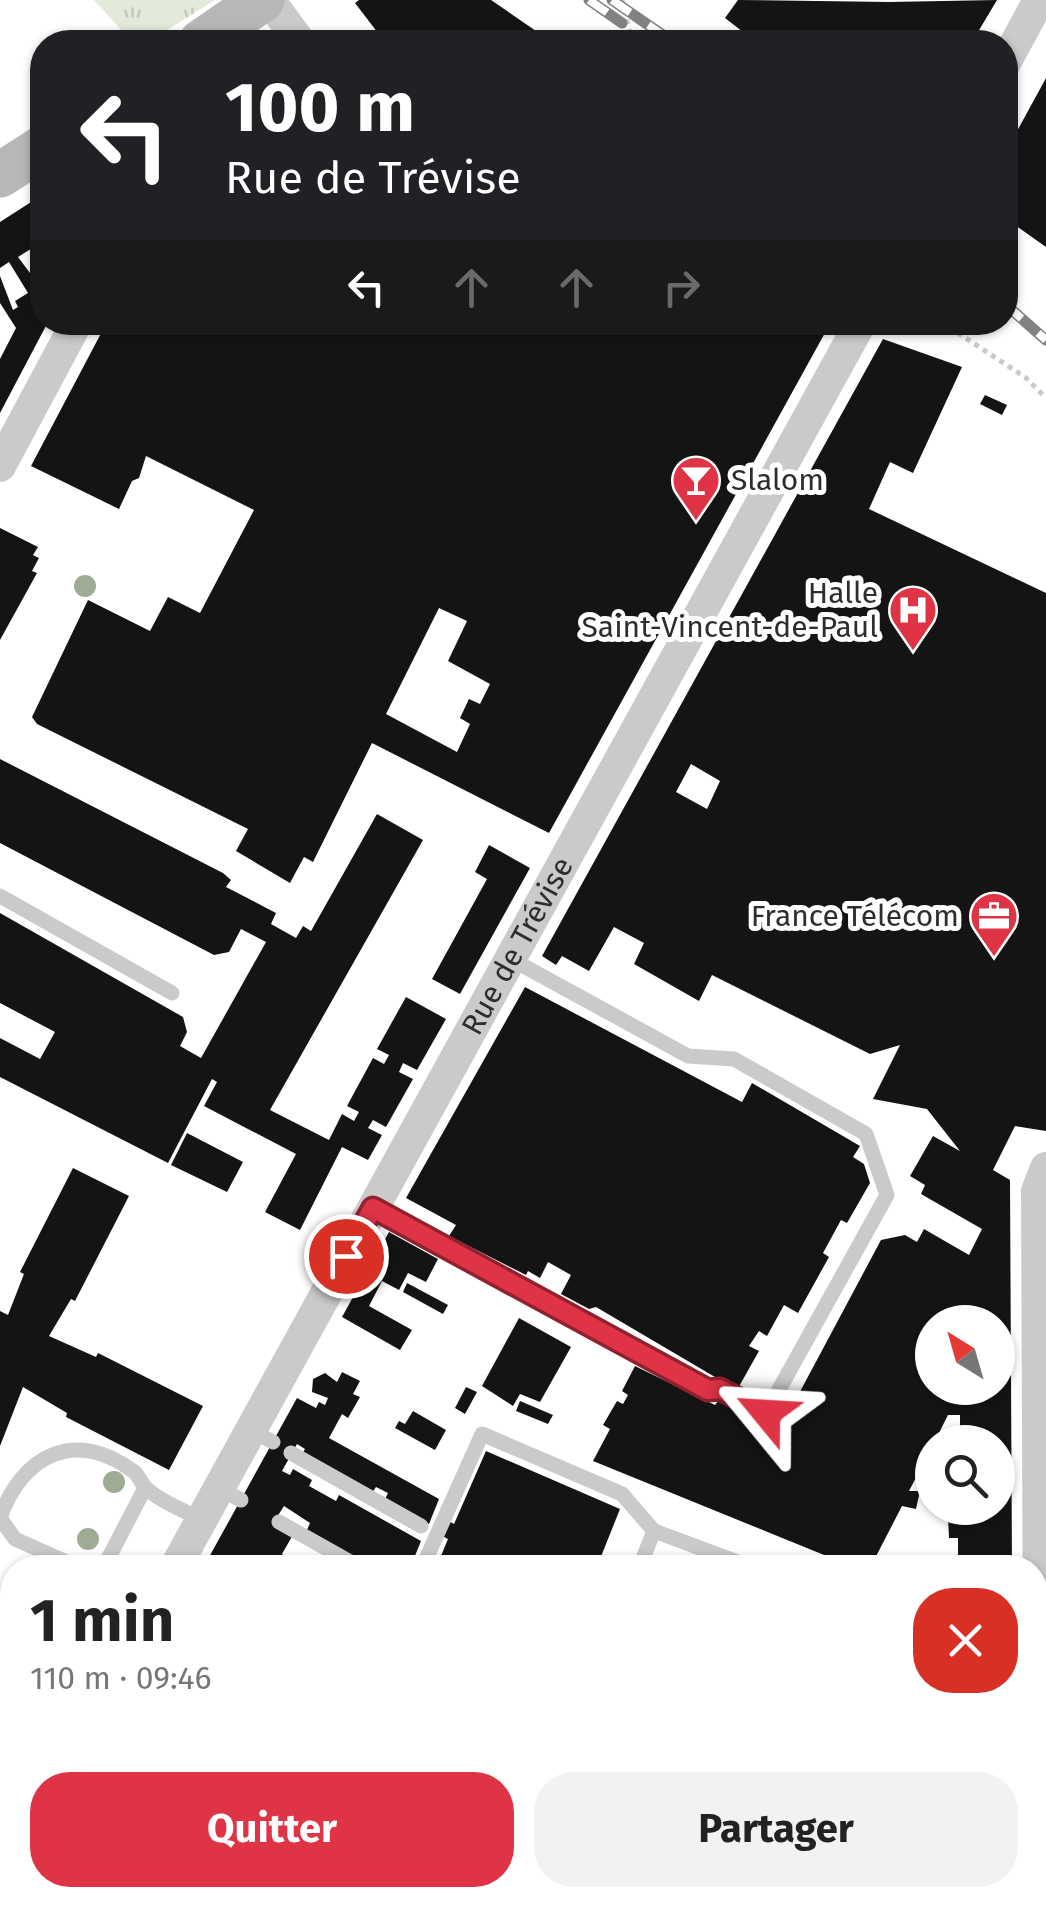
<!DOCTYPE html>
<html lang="fr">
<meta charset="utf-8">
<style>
body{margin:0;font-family:"Fira Sans",sans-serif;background:#f2f2f2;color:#222;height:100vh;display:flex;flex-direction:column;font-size:38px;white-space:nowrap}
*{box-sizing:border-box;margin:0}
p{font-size:32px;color:#767676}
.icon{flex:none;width:55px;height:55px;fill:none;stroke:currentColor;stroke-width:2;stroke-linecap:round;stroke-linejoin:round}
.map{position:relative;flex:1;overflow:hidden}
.side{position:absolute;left:0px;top:1555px;width:1048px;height:352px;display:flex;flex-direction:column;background:#fff;border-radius:40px 40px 0 0;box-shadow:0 2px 8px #0004}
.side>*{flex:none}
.banner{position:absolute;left:30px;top:30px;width:988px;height:305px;border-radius:40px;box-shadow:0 2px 8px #0004;background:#202124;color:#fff;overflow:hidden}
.needle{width:65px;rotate:323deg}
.controls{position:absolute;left:915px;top:1305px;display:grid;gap:20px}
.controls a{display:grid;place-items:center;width:100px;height:100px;border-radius:50%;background:#fff;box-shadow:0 2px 8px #0004;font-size:50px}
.pin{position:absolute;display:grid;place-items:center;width:85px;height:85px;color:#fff;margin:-42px;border:5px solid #fff;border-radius:50%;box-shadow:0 2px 10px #0007}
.me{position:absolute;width:110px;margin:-55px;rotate:297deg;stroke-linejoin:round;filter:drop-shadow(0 0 8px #0008)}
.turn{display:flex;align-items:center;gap:35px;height:210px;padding:0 30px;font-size:45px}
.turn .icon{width:130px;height:130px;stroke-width:2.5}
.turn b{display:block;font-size:70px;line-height:85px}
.lanes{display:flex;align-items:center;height:95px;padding:0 30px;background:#0003;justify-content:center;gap:50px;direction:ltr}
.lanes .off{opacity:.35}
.round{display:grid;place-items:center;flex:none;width:105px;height:105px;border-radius:40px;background:#f2f2f2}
.head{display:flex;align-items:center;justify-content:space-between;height:170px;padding:0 30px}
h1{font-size:60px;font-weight:700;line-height:75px}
.primary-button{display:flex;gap:20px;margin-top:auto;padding:20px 30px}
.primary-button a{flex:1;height:115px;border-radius:40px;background:#df3346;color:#fff;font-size:40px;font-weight:700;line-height:115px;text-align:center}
.primary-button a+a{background:#f2f2f2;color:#222}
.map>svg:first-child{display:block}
</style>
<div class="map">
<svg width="1046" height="1906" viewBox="0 0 1046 1906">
<defs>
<pattern id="grass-tufts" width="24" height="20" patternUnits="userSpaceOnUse" patternTransform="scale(2.5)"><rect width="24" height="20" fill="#e3eada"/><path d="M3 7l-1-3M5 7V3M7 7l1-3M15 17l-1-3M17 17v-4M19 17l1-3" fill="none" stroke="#c3c9bb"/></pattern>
</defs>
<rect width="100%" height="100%" fill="#fff"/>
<path fill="url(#grass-tufts)" d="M94 0H215L148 42H132Z"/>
<g fill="#141414" fill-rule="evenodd">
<path d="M359 0H491L552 42H395L381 37 355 3Z"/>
<path d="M738 0 889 2 997 0 972 42H756L725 18Z"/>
<path d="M1046 78V247L1005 218V153Z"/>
<path d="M42 195V261L34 247 18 257 36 281 42 276V322H48L0 413V359L16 328 0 303V276L13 310 18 307 15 301 28 293 9 262 0 268V222Z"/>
<path d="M107 322H831L549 833 372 743 313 862 304 857 290 883 236 851 248 829 37 724 32 717 88 600 150 631 168 597 200 613 254 510 146 456 139 478 132 481 119 509 31 466ZM439 608 467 621 448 661 490 684 480 704 469 699 460 718 470 724 457 752 386 714Z"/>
<path d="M883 339 962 367 913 473 890 462 869 509 1046 593V1131L1015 1126 993 1170 1010 1180 1012 1568H986V1557H958V1538H949L948 1517H958V1508H998V1442H969V1431H960V1415H948L926 1459H932V1468H921L909 1491H920L916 1509 902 1506 870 1568H856L593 1461 610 1429 603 1425 617 1401 623 1404 628 1395 622 1391 635 1366 715 1405 720 1399 779 1431 881 1240 905 1235 917 1242 924 1229 969 1255 982 1229 921 1194 925 1185 910 1176 933 1136 960 1151 927 1109 873 1099 900 1045 870 1054 712 975 699 1001 634 964 644 943 614 927 589 971 562 956 556 965 542 956ZM691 764 720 781 707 809 676 792ZM932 1322H998V1388H932Z"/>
<path d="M985 395 1007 405 1002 415 980 404Z"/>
<path d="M0 528 38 547 33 555 39 558 32 571 37 573 0 640Z"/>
<path d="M0 759 223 873 231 880 226 887 276 913 271 924 296 938 303 926 311 931 377 814 423 840 270 1110 329 1140 342 1114 354 1121 359 1112 347 1106 373 1058 384 1064 389 1055 377 1049 406 997 446 1019 417 1070 403 1063 399 1072 413 1079 386 1127 373 1120 368 1128 382 1135 368 1160 342 1147 300 1230 265 1212 296 1154 204 1106 217 1082 212 1079 168 1163 0 1077V1038L40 1059 55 1032 0 1003V913L183 1017 187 1032 180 1046 201 1058 266 942 241 929 229 952 214 955 0 843Z"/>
<path d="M489 845 530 868 460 994 432 979 487 879 475 872Z"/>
<path d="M525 987 742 1102 752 1083 860 1146 853 1157 864 1164 870 1183 847 1223 841 1220 823 1253 829 1257 798 1313 784 1305 767 1336 759 1331 749 1346 759 1351 737 1390 596 1307 589 1309 561 1294 571 1275 548 1262 540 1278 528 1271 526 1275 449 1236 456 1225 406 1198Z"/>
<path d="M187 1133 243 1162 227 1192 171 1165Z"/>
<path d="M73 1168 129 1196 75 1301 71 1299 49 1336 96 1357 98 1353 203 1406 169 1470 66 1417 67 1413 23 1387 0 1446V1311L8 1315 24 1274 20 1272Z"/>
<path d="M389 1232 438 1259 426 1282 408 1273 399 1290 382 1281 369 1306 412 1330 400 1350 342 1317Z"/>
<path d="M407 1283 448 1305 443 1314 403 1292Z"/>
<path d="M519 1318 571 1347 540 1402 520 1394 513 1406 482 1386Z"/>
<path d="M342 1372 360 1381 353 1394 360 1397 348 1418 342 1414 329 1438 439 1499 429 1524 385 1499 388 1493 376 1487 372 1493 302 1454 305 1449 297 1444 282 1471 290 1475 293 1469 312 1480 309 1486 336 1501 339 1495 421 1541 410 1568H375L307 1530 310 1523 284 1506 277 1517 294 1533 282 1554 290 1568H203L297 1398 316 1408 319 1402 325 1405 328 1398 312 1392 313 1379 325 1373 337 1382Z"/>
<path d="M466 1387 477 1392 465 1414 455 1408Z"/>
<path d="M520 1401 553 1415 548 1424 516 1411Z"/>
<path d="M413 1411 446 1430 435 1450 395 1428 399 1421 405 1424Z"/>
<path d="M486 1451 620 1509 600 1559 621 1568H436L448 1539 440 1535 447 1520 454 1524Z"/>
<path d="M22 1895H87L79 1906H16Z"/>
<path d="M127 1895H265L276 1904 279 1901 284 1904 282 1906H120Z"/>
<path d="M324 1895H379L372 1906H317Z"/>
<path d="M397 1895H422L415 1906H390Z"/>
<path d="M441 1895H550L576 1906H434Z"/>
<path d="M972 1895H1013V1906H967Z"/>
</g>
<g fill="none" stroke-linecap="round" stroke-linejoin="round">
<g stroke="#cacaca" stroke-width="5" stroke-dasharray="5 5" stroke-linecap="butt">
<path d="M622 0 632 42"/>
<path d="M941 322 1025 377 1046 398"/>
</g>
<g stroke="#cacaca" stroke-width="15">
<path d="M0 896 172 993"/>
<path d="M373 1208 709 1390 720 1389 766 1413 887 1195 866 1134 734 1059 688 1056 511 959"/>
<path d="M251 1430 273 1442"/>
<path d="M291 1453 421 1526"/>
<path d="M218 1488 241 1500"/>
<path d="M0 1518C22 1455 75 1428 133 1471 139 1475 141 1484 147 1489 161 1502 184 1510 201 1520"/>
<path d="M0 1518 15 1539 80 1568"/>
<path d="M279 1522 361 1568"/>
<path d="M97 1568 108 1559 145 1488"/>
<path d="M422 1568 482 1434 622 1494 654 1531 754 1568"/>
<path d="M639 1568 654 1531"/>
<path d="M559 1899 560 1895"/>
<path d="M287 1906 295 1895"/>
<path d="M381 1906 389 1895"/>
<path d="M424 1906 431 1895"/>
</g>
<g stroke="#cacaca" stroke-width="32">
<path d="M269 0 300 42"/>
<path d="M1005 63 1039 0"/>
<path d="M0 466 77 322"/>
<path id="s1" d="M175 1568 861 322"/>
<path d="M0 1619 12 1624"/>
<path d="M0 1884 12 1861"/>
<path d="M645 1895 671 1906"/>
<path d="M1040 1906 1037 1191 1046 1168"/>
</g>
<g stroke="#b7b7b7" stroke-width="45">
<path d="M201 42 262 0"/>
<path d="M0 175 42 148"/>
</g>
<g stroke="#828282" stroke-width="11">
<g id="rail">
<path d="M589 0 622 23"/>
<path d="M612 0 673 42"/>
<path d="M1005 304 1046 340"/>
</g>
</g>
<use href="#rail" stroke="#fff" stroke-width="8" stroke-dasharray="22" stroke-linecap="butt"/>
</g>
<g fill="#9fab94">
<circle cx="85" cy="586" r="11"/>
<circle cx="114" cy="1482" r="11"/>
<circle cx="88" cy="1539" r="11"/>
</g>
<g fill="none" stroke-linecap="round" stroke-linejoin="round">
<g stroke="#91212e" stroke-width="25">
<path id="route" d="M346 1256 373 1208 708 1390 720 1389 766 1413"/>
</g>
<use href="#route" stroke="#df3346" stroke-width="18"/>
</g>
<defs>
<g id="bar-pin" transform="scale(2.5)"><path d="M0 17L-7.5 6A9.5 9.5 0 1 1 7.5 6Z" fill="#df3346" stroke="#fff"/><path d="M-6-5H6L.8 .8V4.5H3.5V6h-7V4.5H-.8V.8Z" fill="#fff"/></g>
<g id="hospital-pin" transform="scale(2.5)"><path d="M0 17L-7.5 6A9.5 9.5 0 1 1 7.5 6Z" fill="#df3346" stroke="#fff"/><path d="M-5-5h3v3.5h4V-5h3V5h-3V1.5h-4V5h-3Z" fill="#fff"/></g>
<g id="office-pin" transform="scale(2.5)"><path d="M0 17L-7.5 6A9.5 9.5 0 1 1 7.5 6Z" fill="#df3346" stroke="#fff"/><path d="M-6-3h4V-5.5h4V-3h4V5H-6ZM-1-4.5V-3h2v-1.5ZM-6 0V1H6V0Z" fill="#fff"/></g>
</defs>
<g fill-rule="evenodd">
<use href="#bar-pin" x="696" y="480"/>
<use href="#hospital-pin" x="913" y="610"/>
<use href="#office-pin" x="994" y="916"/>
</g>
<g text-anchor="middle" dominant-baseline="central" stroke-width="10" stroke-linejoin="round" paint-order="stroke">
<g font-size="30" fill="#2d2d2d" stroke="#fff" text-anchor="end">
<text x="731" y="480" text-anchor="start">Slalom</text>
<text x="878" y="593">Halle<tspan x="878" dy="34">Saint-Vincent-de-Paul</tspan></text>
<text x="959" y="916">France Télécom</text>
</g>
<g font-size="30" fill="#2d2d2d" stroke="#fff">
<text stroke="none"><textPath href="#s1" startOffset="710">Rue de Trévise</textPath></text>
</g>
</g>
</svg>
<div class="controls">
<a><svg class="needle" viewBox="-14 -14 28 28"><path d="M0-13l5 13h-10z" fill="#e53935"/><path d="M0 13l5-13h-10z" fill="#767676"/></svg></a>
<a><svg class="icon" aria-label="search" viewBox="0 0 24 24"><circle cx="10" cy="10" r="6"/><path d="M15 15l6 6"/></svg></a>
</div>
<div class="pin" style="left:346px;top:1256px;background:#d93025"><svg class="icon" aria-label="arrive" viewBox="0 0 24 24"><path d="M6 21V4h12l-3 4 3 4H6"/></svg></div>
<svg class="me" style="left:766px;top:1413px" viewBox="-20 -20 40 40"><path d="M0-17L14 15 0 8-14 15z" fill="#df3346" stroke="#fff" stroke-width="4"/></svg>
<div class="banner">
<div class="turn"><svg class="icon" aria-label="left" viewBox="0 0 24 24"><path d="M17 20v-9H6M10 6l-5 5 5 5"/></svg><div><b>100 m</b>Rue de Trévise</div></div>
<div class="lanes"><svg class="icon" aria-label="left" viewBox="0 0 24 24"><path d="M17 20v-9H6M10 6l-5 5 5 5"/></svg><svg class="icon off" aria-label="ahead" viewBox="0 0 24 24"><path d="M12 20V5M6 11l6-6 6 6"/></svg><svg class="icon off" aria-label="ahead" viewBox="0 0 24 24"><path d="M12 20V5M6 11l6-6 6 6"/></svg><svg class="icon off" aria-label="right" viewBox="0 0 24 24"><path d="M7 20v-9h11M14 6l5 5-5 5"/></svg></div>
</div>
<section class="side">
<div class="head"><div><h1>1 min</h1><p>110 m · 09:46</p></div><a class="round" style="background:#d93025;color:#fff"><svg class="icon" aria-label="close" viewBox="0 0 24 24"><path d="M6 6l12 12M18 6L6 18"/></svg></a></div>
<div class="primary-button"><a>Quitter</a><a>Partager</a></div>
</section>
</div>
